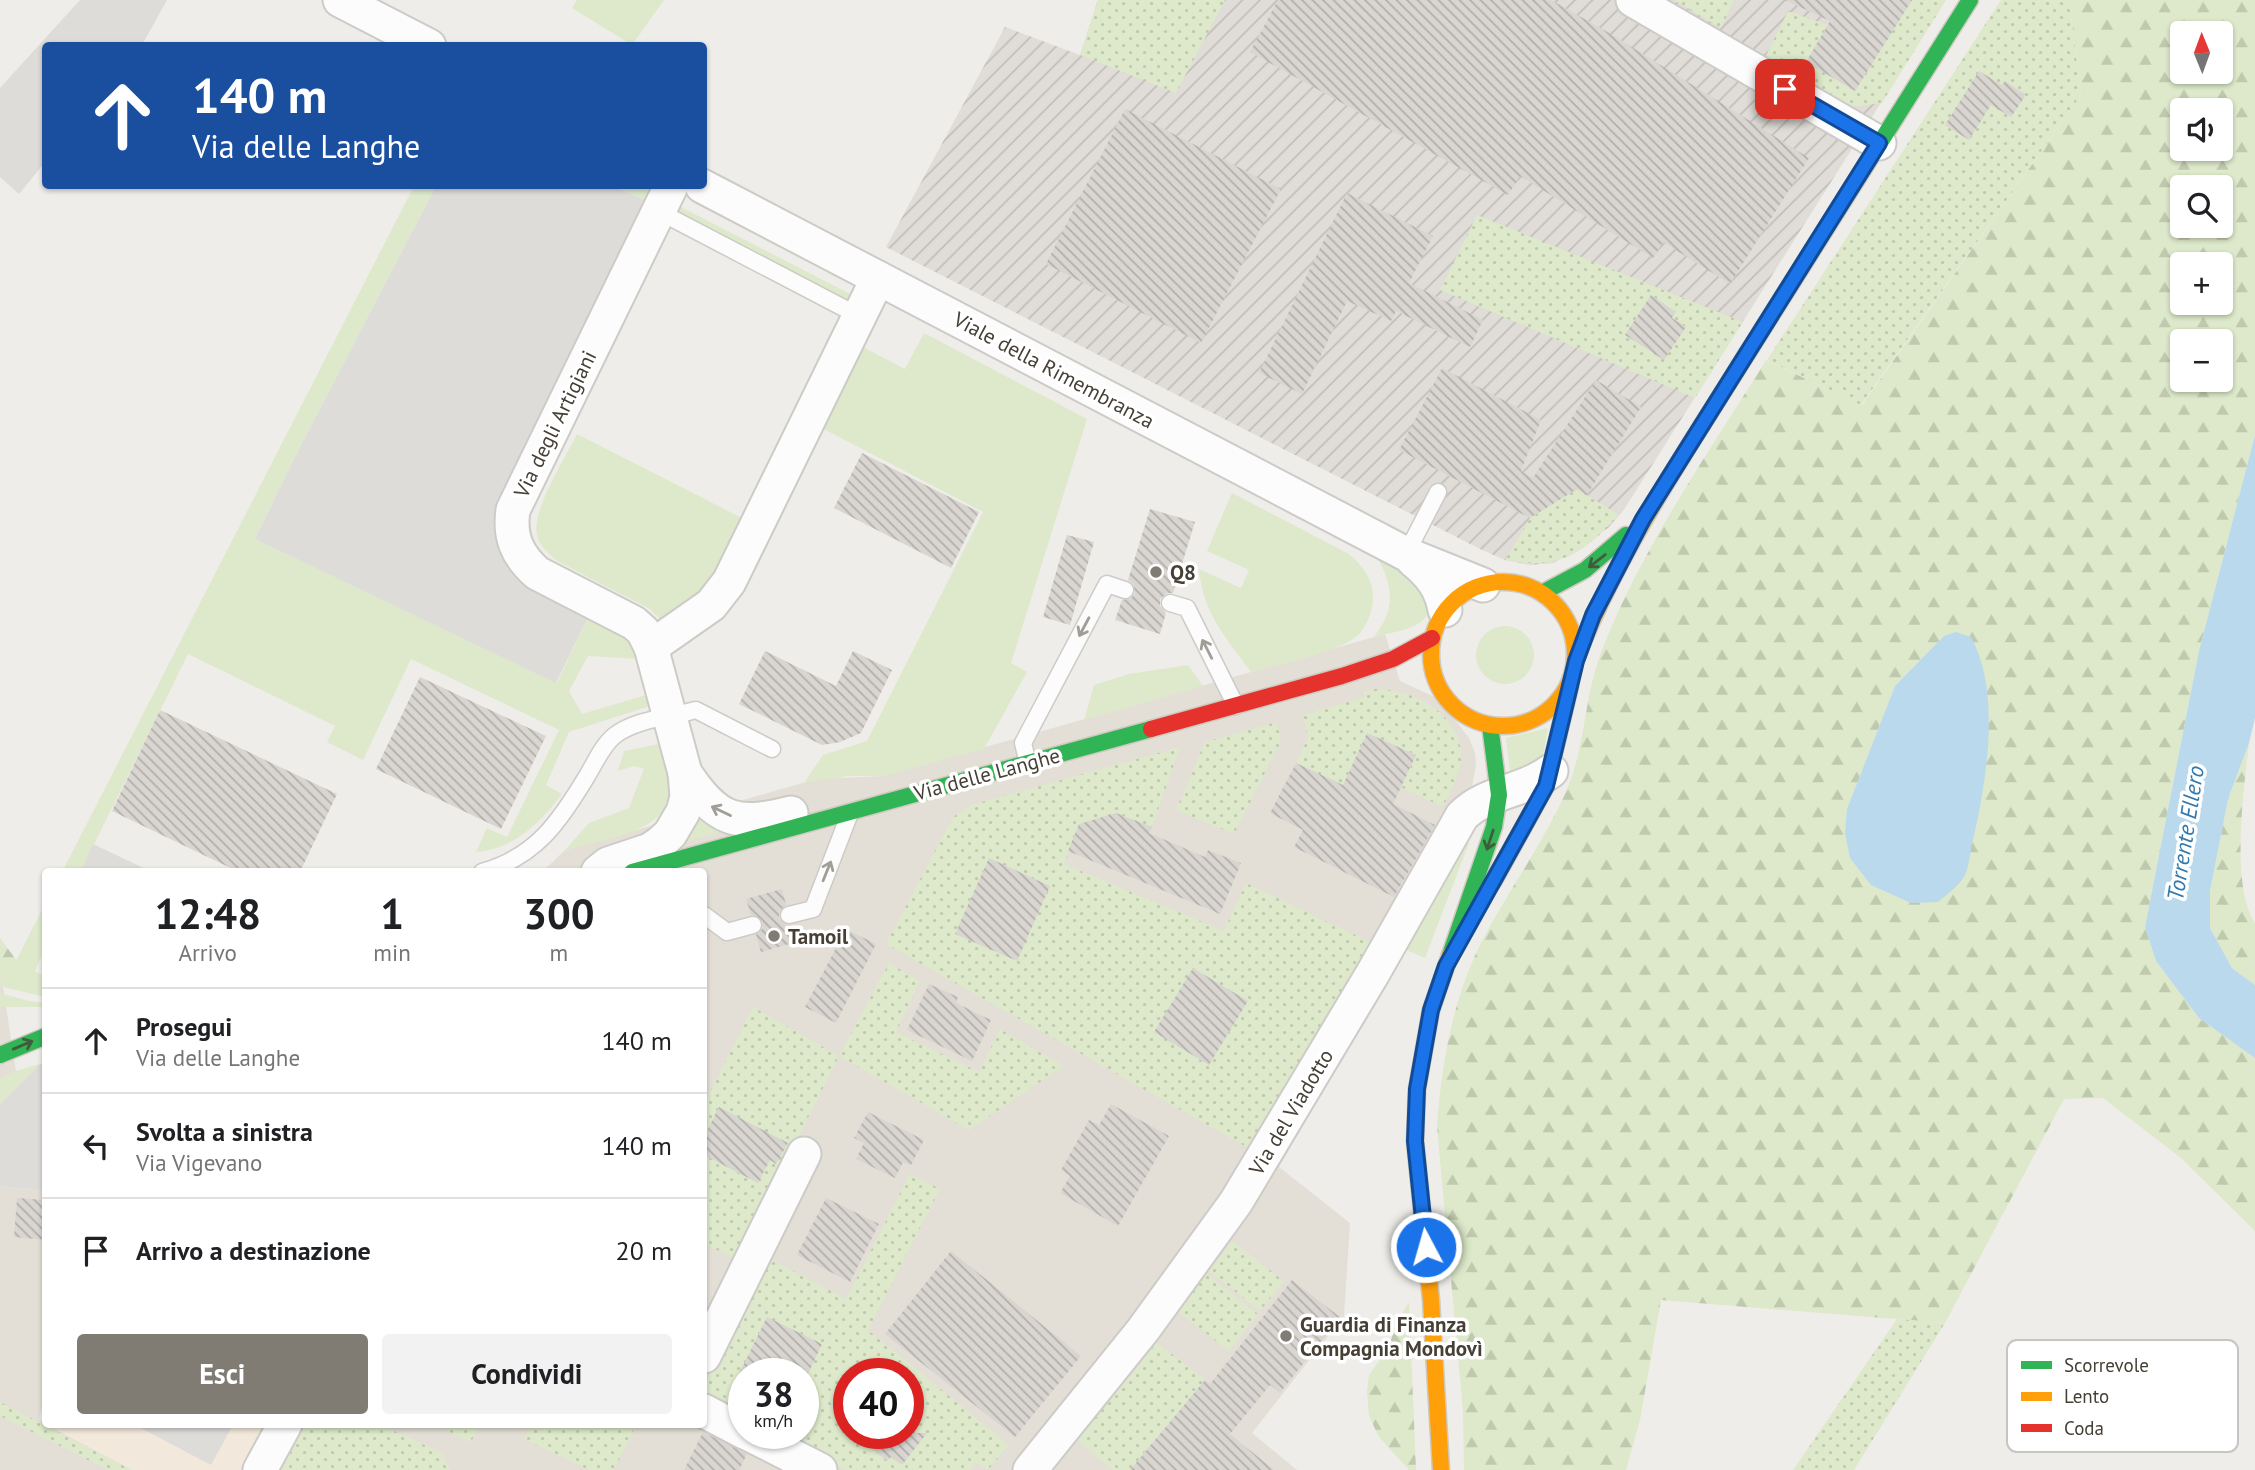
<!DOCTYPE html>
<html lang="it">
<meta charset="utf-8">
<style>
body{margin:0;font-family:"PT Sans",sans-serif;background:#f2f2f2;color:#202124;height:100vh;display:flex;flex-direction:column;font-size:26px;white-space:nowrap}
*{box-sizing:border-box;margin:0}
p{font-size:23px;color:#757577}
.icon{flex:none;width:38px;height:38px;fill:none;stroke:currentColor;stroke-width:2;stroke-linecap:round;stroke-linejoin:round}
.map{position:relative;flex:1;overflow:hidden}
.sheet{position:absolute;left:42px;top:868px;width:665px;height:560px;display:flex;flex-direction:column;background:#fff;border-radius:7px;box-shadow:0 2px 5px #0004}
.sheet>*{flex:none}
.hud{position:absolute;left:42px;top:42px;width:665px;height:147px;border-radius:7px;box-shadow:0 2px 5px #0004;background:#1a4fa0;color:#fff;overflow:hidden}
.needle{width:46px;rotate:359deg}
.buttons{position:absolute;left:2170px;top:21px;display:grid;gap:14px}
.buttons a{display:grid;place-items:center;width:63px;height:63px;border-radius:7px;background:#fff;box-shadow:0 2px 5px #0004;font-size:35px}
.speed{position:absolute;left:728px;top:1358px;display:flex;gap:14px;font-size:35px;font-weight:700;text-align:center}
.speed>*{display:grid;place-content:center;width:91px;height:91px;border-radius:50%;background:#fff;box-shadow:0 2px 5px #0004;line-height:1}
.speed small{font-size:18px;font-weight:400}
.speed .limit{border:10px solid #d22;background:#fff;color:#111}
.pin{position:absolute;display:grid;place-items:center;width:60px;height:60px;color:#fff;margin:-30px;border-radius:14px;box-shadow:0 4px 10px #0006}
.me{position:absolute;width:77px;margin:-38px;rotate:354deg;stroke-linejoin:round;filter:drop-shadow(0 0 5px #0008)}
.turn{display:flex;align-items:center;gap:24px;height:147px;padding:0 35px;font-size:32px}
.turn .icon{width:91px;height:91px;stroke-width:2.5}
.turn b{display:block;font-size:49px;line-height:60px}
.eta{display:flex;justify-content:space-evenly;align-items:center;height:119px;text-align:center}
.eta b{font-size:42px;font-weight:700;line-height:49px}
.action{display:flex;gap:14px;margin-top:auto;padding:14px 35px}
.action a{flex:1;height:80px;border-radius:7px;background:#807c74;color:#fff;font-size:28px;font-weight:700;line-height:80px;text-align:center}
.action a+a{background:#f2f2f2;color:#202124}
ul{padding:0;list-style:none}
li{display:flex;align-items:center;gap:21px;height:105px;padding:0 35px;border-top:2px solid #e0e0e0}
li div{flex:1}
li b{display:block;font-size:26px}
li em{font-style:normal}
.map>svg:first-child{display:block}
</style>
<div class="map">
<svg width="2255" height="1470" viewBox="0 0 2255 1470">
<defs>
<pattern id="industrial-furrows" width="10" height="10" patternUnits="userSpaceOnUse" patternTransform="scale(1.75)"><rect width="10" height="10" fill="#e0dcd7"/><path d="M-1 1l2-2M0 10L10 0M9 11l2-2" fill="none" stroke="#c2beb9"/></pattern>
<pattern id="forest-firs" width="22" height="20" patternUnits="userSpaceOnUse" patternTransform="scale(1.75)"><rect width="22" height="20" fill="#dde9ca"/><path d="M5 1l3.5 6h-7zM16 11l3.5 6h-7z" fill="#bfc9ae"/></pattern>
<pattern id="park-dots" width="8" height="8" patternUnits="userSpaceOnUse" patternTransform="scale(1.75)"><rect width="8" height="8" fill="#dde9ca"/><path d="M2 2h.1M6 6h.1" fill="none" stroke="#bfc9ae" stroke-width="1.8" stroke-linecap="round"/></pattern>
<pattern id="building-back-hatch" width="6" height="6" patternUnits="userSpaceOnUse" patternTransform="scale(1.75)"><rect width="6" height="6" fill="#d9d6d2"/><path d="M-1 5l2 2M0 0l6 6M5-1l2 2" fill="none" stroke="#b2afab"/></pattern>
</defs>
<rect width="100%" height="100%" fill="#efede9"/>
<g fill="#e3dfd6" fill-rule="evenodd">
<path d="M1385 634 1400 681 1439 699 1469 738 1475 753 1476 764 1463 839 1396 964 1279 1167 1350 1223 1344 1316 1252 1433 1297 1470H246L270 1425 704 1424V872L543 871 565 850 817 779 883 776ZM744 1374H803V1433H744ZM849 1374H908V1433H849Z"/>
<path d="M0 986 3 987 16 1071 0 1079Z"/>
<path d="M0 1186 45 1191 46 1386 39 1420 132 1470H0Z"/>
</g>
<path fill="#f2e9dc" d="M47 1425H270L246 1470H132Z"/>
<path fill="url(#industrial-furrows)" d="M1098 0H1946L1625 508 1608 528 1553 563 1530 565 1505 560 1482 550 886 247 1005 27 1080 55Z"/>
<g fill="#dde9ca">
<path d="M577 0H664L632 45 572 8Z"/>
<path d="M414 186H436L298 451 255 539 557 683 590 613 631 637 638 659 588 656 569 691 582 714 646 695 650 706 569 732 546 785 562 794C540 823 514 849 476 852L487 828 507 837 559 730 411 659 363 760 327 742 335 726 188 654 81 871 62 872Z"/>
<path d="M613 186H640L649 190 644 200Z"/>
<path d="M679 206 854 296 849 305 674 215Z"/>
<path d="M924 333 1087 419 1011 663 1027 672 984 749 883 776H848L804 783 823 755 867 741 983 512 820 427 861 346 905 369Z"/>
<path d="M577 434 744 519 710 585 663 622 650 609 557 561C548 553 540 547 537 535 531 511 566 457 577 434Z"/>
<path d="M1232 493 1349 554C1363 566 1374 580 1373 600 1372 612 1367 626 1358 635 1341 652 1277 665 1251 672 1226 638 1203 613 1199 569L1241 588 1249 570 1207 551Z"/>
<path d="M1379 560C1389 564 1399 569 1408 576 1419 585 1438 611 1421 622 1408 631 1388 633 1374 637 1395 609 1394 591 1379 560Z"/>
<circle cx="1505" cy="655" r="29"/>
<path d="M1188 665 1203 686 1084 720 1094 685 1129 674Z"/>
<path d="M1548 728 1541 766 1511 779 1506 738Z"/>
<path d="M659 744C663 759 670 776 670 792 669 833 595 841 565 850L589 823 629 808 644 769 634 766 618 771 624 751Z"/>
<path d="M695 803 730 829 677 844Z"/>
<path d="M1463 839 1469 843 1425 958 1404 949Z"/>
<path d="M45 904V949L35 971 45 977V997L3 987Z"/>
<path d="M0 993 29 1001 45 1003V1007H0Z"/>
<path d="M40 1064 0 1104V1079L16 1071Z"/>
</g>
<g fill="url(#forest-firs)" fill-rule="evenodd">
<path d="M2069 0H2255V435L2199 651 2145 927 2156 961 2199 1018 2255 1058V1231L2181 1158 2103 1098 2064 1099 1945 1323 1661 1300 1640 1420 1626 1470H1464L1463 1411 1437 1127C1441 1066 1452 1003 1479 947 1506 893 1543 845 1567 789 1586 745 1584 695 1602 650 1642 547 1708 454 1766 360L1862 405 2081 95ZM2182 33H2221V72H2182ZM2182 110H2221V149H2182ZM2182 187H2221V226H2182ZM2182 264H2221V303H2182ZM2182 341H2221V380H2182ZM1944 636 1845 833 1847 809 1895 686Z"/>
<path d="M2249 743C2244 788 2230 885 2255 923V985L2232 968 2210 928V891L2228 799Z"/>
<path d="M0 938 17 961 3 987 0 986Z"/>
<path d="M1409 1302 1416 1470H1409L1379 1437 1369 1416 1367 1392 1369 1375 1389 1347 1395 1326Z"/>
</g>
<g fill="url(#park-dots)" fill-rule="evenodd">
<path d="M1098 0H1225L1176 93 1080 55Z"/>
<path d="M1674 0H1734L1721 28Z"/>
<path d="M1912 0H1946L1882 103 1852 107 1766 56 1788 11 1827 25 1842 2 1893 31Z"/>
<path d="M2001 0H2069L2081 95 1861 405 1767 360Z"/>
<path d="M1477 215 1743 322 1695 398 1440 290Z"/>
<path d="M1577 489 1619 515C1583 554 1559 571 1505 560L1530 518Z"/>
<path d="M1374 689C1413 688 1464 714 1461 761 1460 776 1449 793 1443 807L1401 787 1416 755 1367 733 1344 786 1296 763 1308 738 1303 715 1365 697 1363 692Z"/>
<path d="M1277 722 1281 741 1234 834 1176 810 1205 742Z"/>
<path d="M1180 747 1152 827 1116 813 1080 824 1064 864 1224 931 1246 883 1372 943 1250 1149 886 944 953 817 971 805Z"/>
<path d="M889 963 920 981 896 1032 979 1072 1000 1029 1064 1066 969 1130 839 1056 737 1259 704 1244V1104L753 1007 839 1056Z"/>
<path d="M910 1174 940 1189 868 1330 1009 1445 988 1470 976 1463 971 1470H846L827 1464 768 1433H803V1374H744V1421L704 1401V1386L767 1257 846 1299ZM849 1374H908V1433H849Z"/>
<path d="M1232 1241 1284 1281 1260 1311 1209 1271Z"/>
<path d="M1207 1274 1258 1314 1229 1351 1177 1311Z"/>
<path d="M1897 1319 1945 1323 1854 1470H1793Z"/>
<path d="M1155 1341 1205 1380 1138 1460 1149 1470H1112L1076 1439Z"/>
<path d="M0 1402 132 1470H108L0 1416Z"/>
<path d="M306 1424 381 1425 442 1453 450 1470H281Z"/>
<path d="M435 1425H480L471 1442Z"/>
<path d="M531 1425V1424L636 1425 614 1470H589L524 1439Z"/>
</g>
<g fill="#dedcd9">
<path d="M80 0H167L142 45 46 46 45 162 19 194 0 177V88Z"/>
<path d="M436 186H613L644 200 500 500 496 517 495 537 501 554 510 567 590 613 556 683 255 539 298 451Z"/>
<path d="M93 844 150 871H81Z"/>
<path d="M45 1063V1191L0 1186V1104L40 1064Z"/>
<path d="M135 1425H233L211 1465Z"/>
</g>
<g fill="#bad9ec">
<path d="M2255 435V718L2249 743 2228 799 2210 891V928L2232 968 2255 985V1058L2199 1018 2156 961 2145 927 2199 651Z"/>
<path d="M1956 632 1971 637C2002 693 1986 785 1972 844 1970 854 1969 866 1965 875 1960 885 1946 895 1938 902L1911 903 1871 885 1850 858 1845 833 1847 809 1895 686 1944 636Z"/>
</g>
<g fill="url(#building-back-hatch)">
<path d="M1278 0H1551L1611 34 1809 158 1730 284 1663 242 1653 258 1520 176 1508 195 1250 52Z"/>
<path d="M1785 0H1912L1855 91 1806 62 1830 21Z"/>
<path d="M1979 71 2002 85 2005 81 2026 95 2011 117 1991 105 1969 140 1945 125Z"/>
<path d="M1125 109 1281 189 1201 343 1046 264Z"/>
<path d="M1347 193 1433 236 1409 283 1483 320 1470 347 1396 311 1391 321 1347 301 1302 394 1259 373Z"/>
<path d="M1651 295 1676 312 1672 318 1686 327 1664 360 1625 335Z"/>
<path d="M1442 368 1541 420 1521 471 1533 478 1596 380 1641 407 1587 495 1577 489 1530 518 1399 450Z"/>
<path d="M862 453 979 512 951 568 834 508Z"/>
<path d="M1150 509 1195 522 1173 593H1167L1160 599V606L1166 613 1160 634 1115 620 1122 600 1131 598 1135 593 1133 584 1128 580Z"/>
<path d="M1067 535 1094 542 1070 625 1043 617Z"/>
<path d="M765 651 836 686 853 651 892 670 861 733 840 742 822 745 739 704Z"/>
<path d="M420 677 546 736 501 829 376 769Z"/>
<path d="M160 710 337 794 300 872H239L112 811Z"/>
<path d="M1367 733 1416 755 1393 804 1435 825 1394 897 1294 847 1303 830 1270 813 1296 763 1343 785Z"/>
<path d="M1116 813 1152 827 1149 833 1205 857 1208 850 1241 863 1220 914 1068 851 1079 824Z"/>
<path d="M989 858 1050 886 1017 961 955 934Z"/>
<path d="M782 889 786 905 779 911V918L785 925H792L796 942 761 952 756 935 763 928V922L756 915H751L746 899Z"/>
<path d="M846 929 876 944 836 1023 805 1007Z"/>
<path d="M1193 968 1248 1001 1209 1065 1154 1032Z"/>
<path d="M929 984 958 997 956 1003 991 1020 972 1061 907 1030Z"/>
<path d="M1111 1104 1169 1136 1118 1226 1060 1193 1070 1176 1061 1170 1089 1120 1099 1125Z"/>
<path d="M719 1107 788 1143 776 1164 770 1160 758 1183 704 1155V1137Z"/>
<path d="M868 1112 924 1140 911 1165 903 1162 895 1178 856 1159 864 1143 854 1138Z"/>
<path d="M17 1198 46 1200V1240L14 1237Z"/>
<path d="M826 1198 879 1224 850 1282 797 1255Z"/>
<path d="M951 1251 1081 1356 1015 1437 885 1334Z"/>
<path d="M1292 1280 1340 1317 1280 1393 1270 1385 1230 1434 1274 1470H1130L1205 1380 1210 1384Z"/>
<path d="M767 1317 822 1344 808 1374H739Z"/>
<path d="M703 1432 747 1454 739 1470H684Z"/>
<path d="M854 1433H927L902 1465 891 1457 887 1461Z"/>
</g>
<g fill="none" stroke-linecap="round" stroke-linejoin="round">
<g stroke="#cdcbc7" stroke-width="19">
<g id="lane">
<path d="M658 211 859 316"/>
<path d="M1406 554 1438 492"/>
<path d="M1170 603 1187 608 1236 706"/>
<path d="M1028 763 1023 743 1107 584 1125 590"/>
<path d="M482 872C536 857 560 821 587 776 595 763 602 746 614 736 635 719 671 717 696 710L772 749"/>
<path d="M704 915 727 932 753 925"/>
<path d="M789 915 813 909 850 813"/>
</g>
</g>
<g stroke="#cdcbc7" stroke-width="37">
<g id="street">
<path d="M340 0 429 46"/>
<path d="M1633 0 1879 143"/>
<path d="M702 186 1406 554 1483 585"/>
<path d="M1413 560C1430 574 1441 587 1445 610"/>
<path d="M651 647 711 605 729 582 878 278"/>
<path d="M685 773C717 821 736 827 791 813"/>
<path d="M598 872 608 864 650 850 660 843 670 834 683 812 687 797 685 773 651 647 643 631 634 623 537 573C517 555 509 537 513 510L671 186"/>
<path d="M704 1356 804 1154"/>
<path d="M704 1411 744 1432"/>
<path d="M747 1433 820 1470"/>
<path d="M260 1470 285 1424"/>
<path d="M1030 1470 1143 1330 1236 1202 1373 973 1462 816C1487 791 1521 793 1551 771"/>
</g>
</g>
<g stroke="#cecac0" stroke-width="19">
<g id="fast">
<path d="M1702 425 1970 0"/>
<path d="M1542 593 1585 570 1626 535"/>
<path d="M632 872 1151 729"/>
<path d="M1493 882 1546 786 1570 686"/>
<path d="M1450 955 1494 827 1499 795 1490 725"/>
<path d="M0 1055 46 1036"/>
</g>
</g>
<g stroke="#cecac0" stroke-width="19">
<g id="slow">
<circle cx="1503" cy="654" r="72"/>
<path d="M1575 661C1608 577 1654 501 1702 425"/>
<path d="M1441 1470 1431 1300 1415 1141 1417 1089 1431 1010 1450 955"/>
</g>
</g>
<g stroke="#cecac0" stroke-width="19">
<path id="jam" d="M1151 729 1342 676 1393 659 1432 638"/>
</g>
<use href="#lane" stroke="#fdfcfc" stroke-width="16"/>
<use href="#street" stroke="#fdfcfc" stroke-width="33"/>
<use href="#fast" stroke="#30b455" stroke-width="16"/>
<use href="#slow" stroke="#ff9f0a" stroke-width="16"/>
<use href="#jam" stroke="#e5322d" stroke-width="16"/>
</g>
<defs><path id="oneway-shaft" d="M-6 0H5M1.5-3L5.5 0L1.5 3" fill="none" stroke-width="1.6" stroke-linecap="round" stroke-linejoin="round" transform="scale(1.75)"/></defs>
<g stroke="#405c3d">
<use href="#oneway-shaft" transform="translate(1597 561) rotate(142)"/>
<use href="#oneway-shaft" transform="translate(1490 840) rotate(108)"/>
<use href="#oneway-shaft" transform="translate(23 1045) rotate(-23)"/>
</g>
<g stroke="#a19e98">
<use href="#oneway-shaft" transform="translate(1084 627) rotate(118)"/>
<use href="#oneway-shaft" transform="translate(1207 649) rotate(-117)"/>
<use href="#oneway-shaft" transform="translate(721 811) rotate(-154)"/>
<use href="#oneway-shaft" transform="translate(827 871) rotate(-68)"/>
</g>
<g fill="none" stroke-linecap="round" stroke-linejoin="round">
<g stroke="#114b97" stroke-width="18">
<path id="route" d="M1426 1247 1415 1141 1417 1089 1431 1010 1446 966 1546 786 1576 661 1593 615 1643 519 1879 143 1785 89"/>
</g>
<use href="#route" stroke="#1a73e8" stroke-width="12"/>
</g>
<g fill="#807c74" stroke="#fff" stroke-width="2.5">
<circle cx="1156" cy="572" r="7"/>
<circle cx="774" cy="936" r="7"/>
<circle cx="1286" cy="1336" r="7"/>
</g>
<g text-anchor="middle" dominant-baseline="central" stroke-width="7" stroke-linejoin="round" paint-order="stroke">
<g font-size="21" fill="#453f35" stroke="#fff">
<text transform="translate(1054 370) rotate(28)">Viale della Rimembranza</text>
<text transform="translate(555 424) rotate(-64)">Via degli Artigiani</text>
<text transform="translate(987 774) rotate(-15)">Via delle Langhe</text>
<text transform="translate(1291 1112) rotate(-59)">Via del Viadotto</text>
</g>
<g font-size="21" font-weight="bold" fill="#453f35" stroke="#fff" text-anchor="start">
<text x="1170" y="572">Q8</text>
<text x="788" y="936">Tamoil</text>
<text x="1300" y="1324">Guardia di Finanza<tspan x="1300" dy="24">Compagnia Mondovì</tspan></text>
</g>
<g font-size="23" font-style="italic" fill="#327aad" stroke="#fff">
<text transform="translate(2185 833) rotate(-81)">Torrente Ellero</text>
</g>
</g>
<rect x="2007" y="1340" width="231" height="112" rx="10" fill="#fff" stroke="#c7c5c2" stroke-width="2"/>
<rect x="2021" y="1361" width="31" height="8" fill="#30b455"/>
<rect x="2021" y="1392" width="31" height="9" fill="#ff9f0a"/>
<rect x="2021" y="1424" width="31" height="8" fill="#e5322d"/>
<g font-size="19" fill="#453f35">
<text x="2064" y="1372">Scorrevole</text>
<text x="2064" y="1403">Lento</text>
<text x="2064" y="1435">Coda</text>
</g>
</svg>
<div class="buttons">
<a><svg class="needle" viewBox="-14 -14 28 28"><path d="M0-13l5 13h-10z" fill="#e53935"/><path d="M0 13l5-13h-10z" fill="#757577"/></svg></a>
<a><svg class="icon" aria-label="sound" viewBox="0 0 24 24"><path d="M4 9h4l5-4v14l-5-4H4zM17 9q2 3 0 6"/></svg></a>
<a><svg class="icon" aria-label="search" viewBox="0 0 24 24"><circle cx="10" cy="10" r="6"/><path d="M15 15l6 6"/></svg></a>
<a>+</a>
<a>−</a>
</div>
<div class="speed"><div>38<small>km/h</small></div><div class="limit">40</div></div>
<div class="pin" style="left:1785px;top:89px;background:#d93025"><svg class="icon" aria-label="arrive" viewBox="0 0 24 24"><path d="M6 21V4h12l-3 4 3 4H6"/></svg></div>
<svg class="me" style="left:1426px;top:1247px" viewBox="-20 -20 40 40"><circle r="17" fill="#1a73e8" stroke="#fff" stroke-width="3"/><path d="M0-11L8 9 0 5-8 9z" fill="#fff"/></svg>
<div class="hud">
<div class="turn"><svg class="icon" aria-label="ahead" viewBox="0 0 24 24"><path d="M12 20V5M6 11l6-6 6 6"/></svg><div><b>140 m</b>Via delle Langhe</div></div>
</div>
<section class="sheet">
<div class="eta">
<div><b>12:48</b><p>Arrivo</p></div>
<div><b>1</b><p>min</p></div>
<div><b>300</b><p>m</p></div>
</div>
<ul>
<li><svg class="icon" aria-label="ahead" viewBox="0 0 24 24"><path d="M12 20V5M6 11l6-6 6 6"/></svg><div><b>Prosegui</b><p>Via delle Langhe</p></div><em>140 m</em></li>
<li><svg class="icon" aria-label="left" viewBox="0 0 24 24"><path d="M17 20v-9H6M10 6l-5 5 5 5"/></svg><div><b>Svolta a sinistra</b><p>Via Vigevano</p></div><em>140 m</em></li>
<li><svg class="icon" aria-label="arrive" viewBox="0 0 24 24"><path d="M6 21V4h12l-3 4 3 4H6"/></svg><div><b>Arrivo a destinazione</b></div><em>20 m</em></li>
</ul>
<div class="action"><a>Esci</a><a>Condividi</a></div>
</section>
</div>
